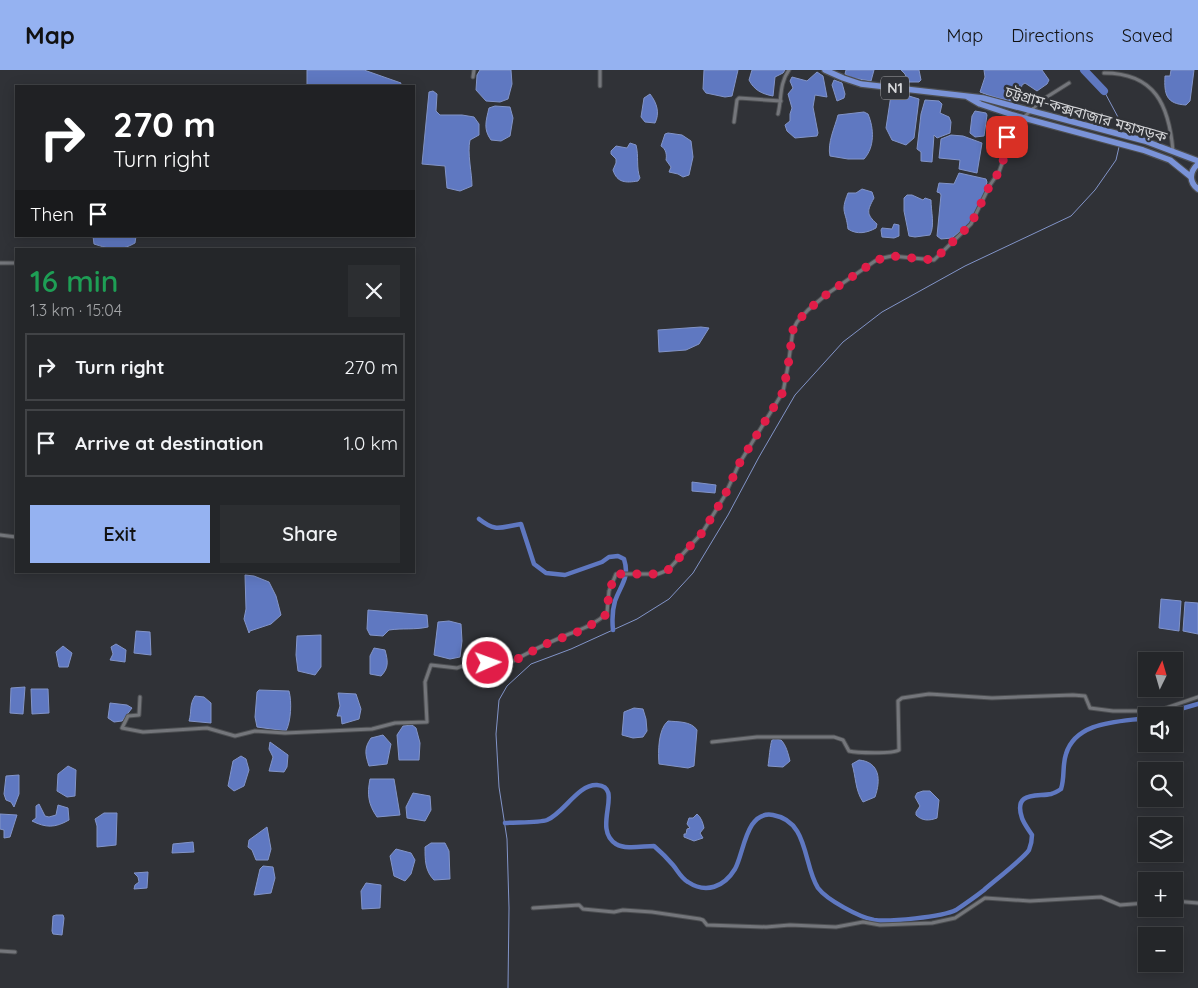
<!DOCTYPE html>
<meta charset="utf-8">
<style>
body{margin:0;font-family:Quicksand,"Noto Sans Bengali",sans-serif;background:#2c2e31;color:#f1f3f6;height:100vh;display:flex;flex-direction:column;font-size:19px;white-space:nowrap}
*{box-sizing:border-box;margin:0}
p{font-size:16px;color:#a3a5a8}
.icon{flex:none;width:28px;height:28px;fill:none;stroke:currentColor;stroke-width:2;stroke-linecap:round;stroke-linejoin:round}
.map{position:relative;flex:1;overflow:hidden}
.drawer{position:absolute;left:15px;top:178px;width:400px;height:325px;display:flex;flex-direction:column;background:#242629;border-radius:0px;box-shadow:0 2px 12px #0003,0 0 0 1px #414346}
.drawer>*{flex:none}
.banner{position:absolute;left:15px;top:15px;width:400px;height:152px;border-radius:0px;box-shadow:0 2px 12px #0003,0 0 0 1px #414346;background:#202124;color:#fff;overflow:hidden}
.needle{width:32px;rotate:5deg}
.fabs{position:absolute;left:1138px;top:582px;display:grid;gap:10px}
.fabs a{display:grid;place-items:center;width:45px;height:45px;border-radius:0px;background:#242629;box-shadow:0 2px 12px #0003,0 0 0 1px #414346;font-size:25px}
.pin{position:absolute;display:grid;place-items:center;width:42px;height:42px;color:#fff;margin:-21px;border-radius:10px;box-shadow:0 2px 8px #0006}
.me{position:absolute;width:55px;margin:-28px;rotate:88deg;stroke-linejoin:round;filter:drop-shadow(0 0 4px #0008)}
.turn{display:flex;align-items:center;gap:18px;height:105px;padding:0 15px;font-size:22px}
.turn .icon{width:65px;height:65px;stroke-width:2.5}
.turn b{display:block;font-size:35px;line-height:42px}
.then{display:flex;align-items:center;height:48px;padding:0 15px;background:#0003;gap:10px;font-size:19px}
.round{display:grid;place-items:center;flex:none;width:52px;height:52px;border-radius:0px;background:#2c2e31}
.overview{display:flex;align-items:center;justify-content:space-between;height:85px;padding:0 15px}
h1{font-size:30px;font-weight:600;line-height:38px;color:#1e9e55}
.primary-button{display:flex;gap:10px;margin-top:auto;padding:10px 15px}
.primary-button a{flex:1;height:58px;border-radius:0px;background:#95b2f1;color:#111;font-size:20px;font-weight:600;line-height:58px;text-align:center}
.primary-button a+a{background:#2c2e31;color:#f1f3f6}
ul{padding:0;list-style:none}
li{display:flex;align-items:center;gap:15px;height:68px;margin:0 10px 8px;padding:0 5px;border:2px solid #414346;border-radius:0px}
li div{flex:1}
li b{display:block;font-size:19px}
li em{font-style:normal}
header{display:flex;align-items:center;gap:30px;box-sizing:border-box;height:70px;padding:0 25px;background:#95b2f1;color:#111}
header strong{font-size:24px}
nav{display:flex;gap:28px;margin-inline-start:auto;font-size:18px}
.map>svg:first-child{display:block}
</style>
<header>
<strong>Map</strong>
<nav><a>Map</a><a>Directions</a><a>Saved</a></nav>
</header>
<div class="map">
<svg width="1198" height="918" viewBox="0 0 1198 918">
<rect width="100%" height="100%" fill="#303237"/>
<g fill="#5f78c1" stroke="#8294c8">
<path d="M307 0H364L401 13 400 16H307Z"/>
<path d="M480 0H511L512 14 508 29 500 32 486 31 476 20 477 5Z"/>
<path d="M704 0H738L732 26 725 27 706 23 703 19Z"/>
<path d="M752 0H785L783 3 775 7 773 26C762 24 754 20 749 10Z"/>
<path d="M846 0H874L871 11 852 8 845 4Z"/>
<path d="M901 0H919L921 10 919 12H908L905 4Z"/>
<path d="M984 0H1042L1049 10 1047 14 1037 21 1025 13 1022 15 1018 32C1005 30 992 27 980 22L985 7Z"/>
<path d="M1171 0H1194L1190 31 1186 35C1166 34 1164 24 1165 6H1170Z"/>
<path d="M817 2 823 6 827 27 815 25 813 37 818 63 817 66 795 68 787 61 785 55 790 51V44L792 38 788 24 793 18 790 11 792 7 807 11Z"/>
<path d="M834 10 842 13 845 24 844 28 837 31 832 15Z"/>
<path d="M433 21 437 24 436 41 440 45H462L474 47 479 54V65L470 70C467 83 472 103 472 116L460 121 447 118 445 96 422 94 429 22Z"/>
<path d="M899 23 919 29 914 68 906 75 892 70 886 58 891 25Z"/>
<path d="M650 24C657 33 660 43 655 53L645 52 641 47 644 28Z"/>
<path d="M925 30 939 31 942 34 940 43 949 47 951 52 950 63 937 68 934 65 932 92 921 91V82L917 79 921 44Z"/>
<path d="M495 36 510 37 513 48 510 66 501 71 491 70C483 59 486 51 489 38Z"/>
<path d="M975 41 986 43 987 45 984 66 975 67 970 63 972 46Z"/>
<path d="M864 42 868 44C874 58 875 77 864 89H848L830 86C827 73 835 57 838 45Z"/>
<path d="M668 63 682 65 691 71 693 87 689 105 683 107 678 104 669 102 671 97 666 90C667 85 666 79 661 76L665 64Z"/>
<path d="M951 65 963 66 982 73 977 103 959 99 960 90 939 88 941 69Z"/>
<path d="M630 73 636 75C639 86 636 98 640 108L638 111C626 113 617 113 613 100L616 93V89L611 84V81L616 76 627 78Z"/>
<path d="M959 103 986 109 987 112 984 124 970 153 952 168 941 169 937 166 941 125 940 123 937 122 939 113 954 114Z"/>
<path d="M862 119 872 122 874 128C867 141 866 144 877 154L876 158C867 163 857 165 848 159 846 140 840 143 848 123H856Z"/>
<path d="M907 125H912L923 130 925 128 931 130C931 141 935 156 930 165L915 167 909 166 904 141V128Z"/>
<path d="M894 154 899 155V166L894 168 882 167 881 160 882 158 892 159Z"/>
<path d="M93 166H136L135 173C119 182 110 179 94 174Z"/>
<path d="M701 257 709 258 699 274 686 280 659 282 658 260Z"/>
<path d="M692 412 716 415 715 423 692 421Z"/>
<path d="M245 505 254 506 269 512 276 526 281 545 271 554 250 561 249 563 244 549 246 539Z"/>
<path d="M1161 529 1181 531 1179 561 1159 558Z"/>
<path d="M1185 532 1198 533V564L1183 561Z"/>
<path d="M368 540 427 545 428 557C414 560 403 558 389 560L383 566 370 565 367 559Z"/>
<path d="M449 551 461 554 462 571 460 587 450 589 434 585 438 552Z"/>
<path d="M136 561 150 562 151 585 134 583Z"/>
<path d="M321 565V597L315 605 298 601 296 585 297 566Z"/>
<path d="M116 574 126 580 125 592 110 590 113 584 111 577Z"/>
<path d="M63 576 72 583 68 597H59L56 582Z"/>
<path d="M374 578 385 580C388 591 389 598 381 606L370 604V586Z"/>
<path d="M25 617 23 644 10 643 11 618Z"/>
<path d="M31 619H48L49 643 32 644Z"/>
<path d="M259 620 289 621C292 632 291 651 286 661L257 657 255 647 257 622Z"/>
<path d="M338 623 356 624 361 639 359 649 342 654 341 646H337L340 636Z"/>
<path d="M195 626 204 627 211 633V653L189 651C192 641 189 635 195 626Z"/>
<path d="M110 633 127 635 132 638 122 651 114 652 108 648Z"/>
<path d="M634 638 643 639 646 649 647 661 643 667 633 668 622 665 624 642Z"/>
<path d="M668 651C678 652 691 651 697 660L694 696 688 698 659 694C658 682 658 659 668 651Z"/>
<path d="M412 655 416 658 420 673 419 690H399L397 665 403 656Z"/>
<path d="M383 665 391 674 387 694 369 696C365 684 364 678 371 668Z"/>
<path d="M775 669 781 670C786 675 788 683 790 691L783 697 768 696C769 690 770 675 772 670Z"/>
<path d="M270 672 288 685 287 697 284 702 269 701 273 687 269 679Z"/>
<path d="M241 686 246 689 249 700 244 716 234 721 228 716 233 691Z"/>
<path d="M859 690C880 692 881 710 875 727L863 732C855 720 856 707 852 694Z"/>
<path d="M68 696 76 700 75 726 67 727 57 721 58 704Z"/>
<path d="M19 705V724L14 737 11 732 6 730 4 724 6 706Z"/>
<path d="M370 709H394L400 745 377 747C368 734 367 724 370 709Z"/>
<path d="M923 721H930L939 730 937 748C929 751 922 751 916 745V742L920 736 915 727 917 723Z"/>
<path d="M413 723 430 726 431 740 425 751 407 748 406 737Z"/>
<path d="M39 734 45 746 49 747 56 745 58 735 68 738 69 750C55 758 46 758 32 751L36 748V736Z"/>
<path d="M104 743H117L116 775 97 777V756L95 749Z"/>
<path d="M0 744 17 745 10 767 4 768V760L0 759Z"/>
<path d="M697 744C701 747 703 753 704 758L700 763 703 768 694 771 684 767V764H686L687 759 690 758 687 754 689 748H693Z"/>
<path d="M267 757 271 779 268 790H256L252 780 248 777 249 770Z"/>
<path d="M193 772 194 782 172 783 173 774Z"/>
<path d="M431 773H445L449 781 450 809 434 810C425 801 425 790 425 777Z"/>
<path d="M396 779 411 783 415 790 411 804 405 811 394 806 390 786Z"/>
<path d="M263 796 273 797 275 808 271 823 254 825 260 799Z"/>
<path d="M148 802 147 818 134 819 135 815 139 812 138 807 134 803Z"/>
<path d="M366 813 381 815 380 838 362 839 361 821Z"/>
<path d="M56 845H63L64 848 62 865 53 864 52 861 53 846Z"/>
</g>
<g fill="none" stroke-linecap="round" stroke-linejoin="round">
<g stroke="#8294c8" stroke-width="1">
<path d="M1104 21 1119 49 1121 63"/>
<path d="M508 918 509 838 507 769 499 717 496 664 499 630 507 616 531 594 571 579 637 549 669 529 693 503 728 445 759 387 795 325 843 272 882 242 965 196 1071 146 1095 120 1116 90 1119 77"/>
</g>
<g stroke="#5f78c1" stroke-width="4.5">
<path d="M479 449C497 463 500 457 521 454L534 494 546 503 565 505 602 492 609 487 618 486 624 489C630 508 621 514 615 531 612 541 612 550 613 560"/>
<path d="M1156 646 1198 634"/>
<path d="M505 753C515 752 539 753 547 750 564 743 578 714 597 715 625 717 591 758 616 774 626 780 643 776 654 776 661 782 667 788 673 795 678 801 681 808 688 812 706 824 724 817 735 799 744 783 746 740 773 745 809 751 803 795 818 818 827 830 859 847 874 850 889 852 942 847 956 840 965 834 975 827 984 820 993 812 1023 789 1029 780 1031 775 1032 770 1032 765 1029 760 1024 754 1022 748 1013 721 1037 727 1051 724 1055 723 1058 721 1061 719 1065 707 1062 696 1066 684 1076 651 1119 652 1146 648"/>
</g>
<path stroke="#5f78c1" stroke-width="8" d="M1084 0 1104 21"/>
<g stroke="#4d4f52" stroke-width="5">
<g id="minor">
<path d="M1104 3C1155 3 1169 35 1173 81"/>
<path d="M473 7 474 0"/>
<path d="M600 16V0"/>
<path d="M778 44C782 28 779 14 789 0"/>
<path d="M1024 47 1042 30 1069 13"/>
<path d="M734 52 737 30 739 28 781 31"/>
<path d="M0 193H16"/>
<path d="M0 465 16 467"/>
<path d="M140 627 139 645 128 646 122 658 143 662 207 658 235 666 255 661 285 663 372 659 395 653 427 652 425 612 431 595 457 598 471 593H488L502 596 508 594C525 584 543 575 562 567 578 560 594 556 607 543L609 521 616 504H658L668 500 702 463 724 427 739 394 783 322 788 296 793 260 797 252 808 240 827 224 875 191 883 188 892 186 934 190 971 154 990 115 999 102 1005 85 1007 67 1013 45"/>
<path d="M712 672 757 667H834L843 670 849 681C856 683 893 684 899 680L898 631 902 628 929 624 992 628 1073 625 1085 626 1090 638 1113 641H1157L1198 627"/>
<path d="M1174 831 1198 833"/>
<path d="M533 838 579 835 583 839 614 842 623 840 652 842 700 849 703 850 707 855 766 857 790 855 836 857 863 852 880 855 932 853 955 848 985 828 1030 831 1101 827 1120 835 1146 833"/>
<path d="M0 881 15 882"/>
</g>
</g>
<g stroke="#4d4f52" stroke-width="8">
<g id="trunk">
<path d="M825 0 843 8 861 14 983 28 1145 71 1198 91"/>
<path d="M968 27 980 34 1013 45 1143 80 1170 90 1191 107"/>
<path d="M1198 94C1189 102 1189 112 1198 119"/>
</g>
</g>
<use href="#minor" stroke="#74767b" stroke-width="3"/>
<use href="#trunk" stroke="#7a93d8" stroke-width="5.5"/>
</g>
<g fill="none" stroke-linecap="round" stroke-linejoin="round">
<path stroke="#e11d48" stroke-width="9" stroke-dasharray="0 16.2" d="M488 593 502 596 508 594 546 574 585 559 607 544 609 521 616 504H658L668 500 702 463 724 427 739 394 783 322 788 296 793 260 797 252 808 240 827 224 875 191 883 188 892 186 934 190 971 154 990 115 999 102 1005 85 1007 67"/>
</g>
<g text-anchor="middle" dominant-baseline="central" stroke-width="5" stroke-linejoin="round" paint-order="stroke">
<rect fill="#303237" stroke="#a4a5a8" stroke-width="1" x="881" y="6.5" width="28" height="23" rx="4"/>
<g font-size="14" font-weight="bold" fill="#d5d6d9">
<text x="895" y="18">N1</text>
</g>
<g font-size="15" fill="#d5d6d9" stroke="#303237">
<text transform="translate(1086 44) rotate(16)">চট্টগ্রাম-কক্সবাজার মহাসড়ক</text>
</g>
</g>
</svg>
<div class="fabs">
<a><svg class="needle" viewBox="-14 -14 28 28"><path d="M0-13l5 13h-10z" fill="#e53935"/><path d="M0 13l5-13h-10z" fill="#a3a5a8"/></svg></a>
<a><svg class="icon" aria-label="sound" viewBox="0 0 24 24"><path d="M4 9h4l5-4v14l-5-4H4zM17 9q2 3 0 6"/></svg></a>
<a><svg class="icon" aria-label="search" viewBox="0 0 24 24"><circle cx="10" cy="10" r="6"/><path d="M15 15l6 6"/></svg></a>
<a><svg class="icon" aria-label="layers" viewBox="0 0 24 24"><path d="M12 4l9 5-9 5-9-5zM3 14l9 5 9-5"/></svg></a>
<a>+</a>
<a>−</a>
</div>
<div class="pin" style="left:1007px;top:67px;background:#d93025"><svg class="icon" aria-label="arrive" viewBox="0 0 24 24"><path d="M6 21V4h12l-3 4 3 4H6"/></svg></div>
<svg class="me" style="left:488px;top:593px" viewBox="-20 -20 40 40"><circle r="17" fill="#e11d48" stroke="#fff" stroke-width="3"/><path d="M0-11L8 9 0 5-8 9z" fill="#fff"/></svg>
<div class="banner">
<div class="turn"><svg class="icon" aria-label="right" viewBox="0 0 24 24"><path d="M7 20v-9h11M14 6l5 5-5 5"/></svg><div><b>270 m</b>Turn right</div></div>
<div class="then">Then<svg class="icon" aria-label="arrive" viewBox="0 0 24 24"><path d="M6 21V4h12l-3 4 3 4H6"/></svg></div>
</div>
<section class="drawer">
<div class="overview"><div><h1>16 min</h1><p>1.3 km · 15:04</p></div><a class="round"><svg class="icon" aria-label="close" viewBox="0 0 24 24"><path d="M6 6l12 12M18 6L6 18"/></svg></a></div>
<ul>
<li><svg class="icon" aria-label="right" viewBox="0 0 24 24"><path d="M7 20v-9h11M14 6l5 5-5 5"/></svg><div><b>Turn right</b></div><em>270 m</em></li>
<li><svg class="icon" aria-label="arrive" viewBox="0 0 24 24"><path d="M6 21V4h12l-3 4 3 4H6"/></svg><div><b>Arrive at destination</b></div><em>1.0 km</em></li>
</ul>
<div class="primary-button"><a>Exit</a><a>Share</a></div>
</section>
</div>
